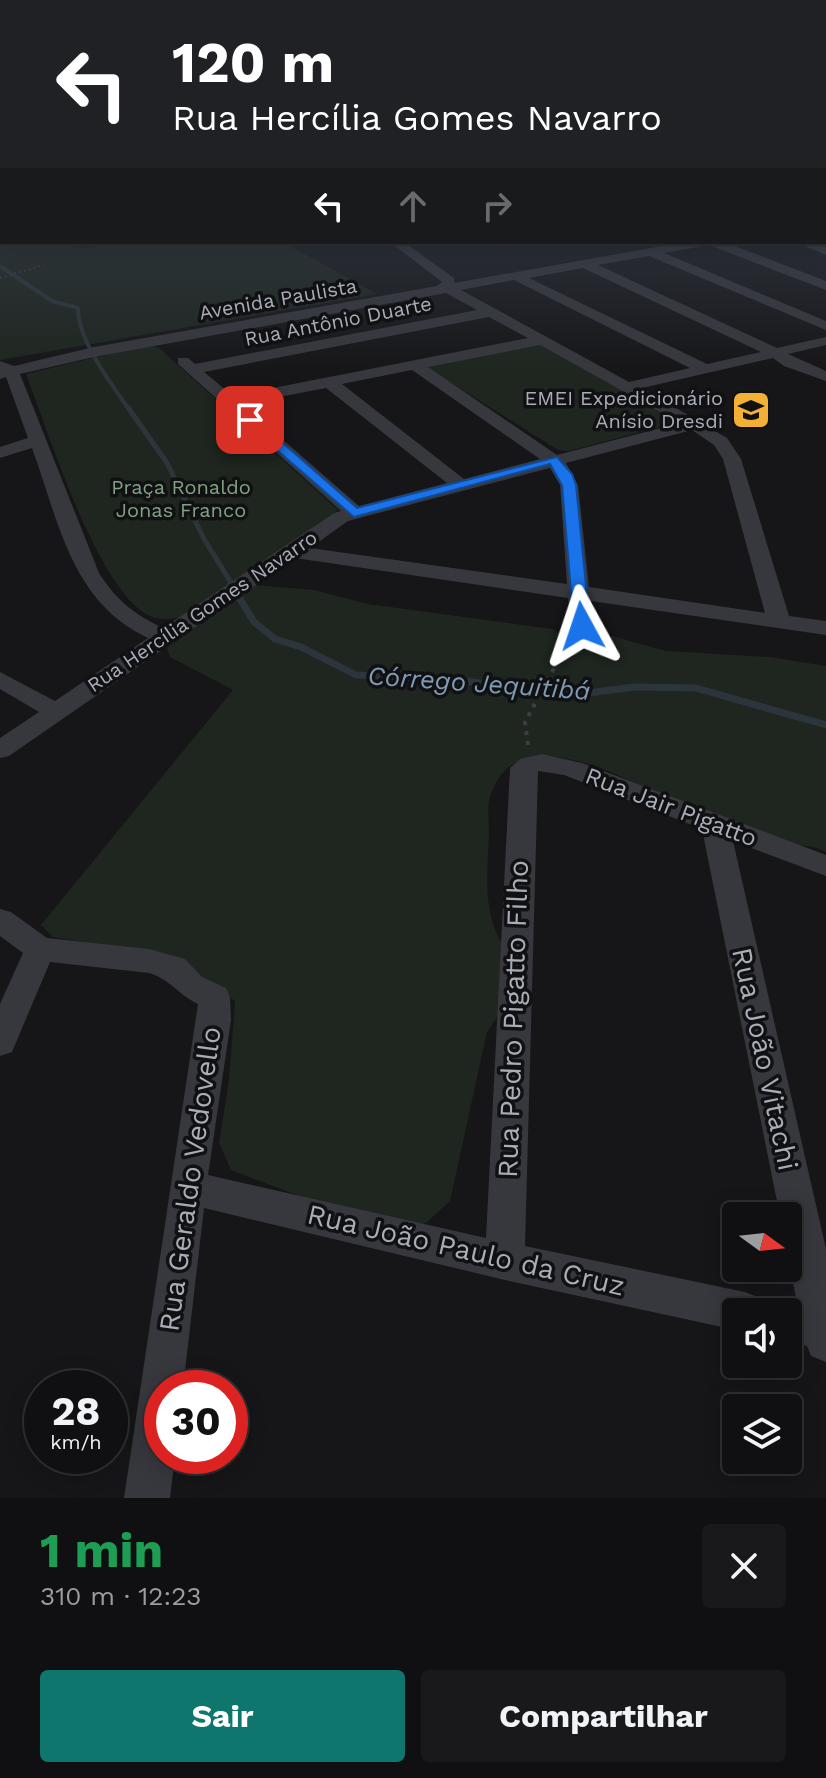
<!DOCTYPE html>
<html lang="pt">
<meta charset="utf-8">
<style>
body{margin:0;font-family:"Work Sans",sans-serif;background:#19191b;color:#f1f3f6;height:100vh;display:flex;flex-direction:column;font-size:30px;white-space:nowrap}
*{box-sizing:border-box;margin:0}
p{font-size:26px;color:#9c9d9f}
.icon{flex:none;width:44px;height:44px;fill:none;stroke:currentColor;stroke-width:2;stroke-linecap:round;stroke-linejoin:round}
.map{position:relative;height:1498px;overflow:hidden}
.sheet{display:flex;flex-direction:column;background:#101012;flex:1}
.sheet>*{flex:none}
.banner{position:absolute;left:0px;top:0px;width:826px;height:244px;box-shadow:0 4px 20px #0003,0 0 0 2px #303032;background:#202124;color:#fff;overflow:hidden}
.needle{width:52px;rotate:105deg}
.buttons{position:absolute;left:722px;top:1202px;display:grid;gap:16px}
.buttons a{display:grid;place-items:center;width:80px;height:80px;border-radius:8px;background:#101012;box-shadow:0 4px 20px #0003,0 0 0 2px #303032;font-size:40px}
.speed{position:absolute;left:24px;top:1370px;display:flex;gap:16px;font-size:40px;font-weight:700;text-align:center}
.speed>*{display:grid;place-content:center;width:104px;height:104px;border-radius:50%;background:#101012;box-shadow:0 4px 20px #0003,0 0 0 2px #303032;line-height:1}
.speed small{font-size:20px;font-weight:400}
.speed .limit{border:12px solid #d22;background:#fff;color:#111}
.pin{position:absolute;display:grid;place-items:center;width:68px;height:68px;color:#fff;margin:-34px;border-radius:16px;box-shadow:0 4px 12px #0006}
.me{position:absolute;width:88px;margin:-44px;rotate:355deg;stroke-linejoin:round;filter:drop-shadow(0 0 6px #0008)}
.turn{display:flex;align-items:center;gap:28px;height:168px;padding:0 40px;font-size:36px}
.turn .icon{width:104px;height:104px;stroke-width:2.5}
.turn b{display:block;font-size:56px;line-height:68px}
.lanes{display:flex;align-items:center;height:76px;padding:0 40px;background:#0003;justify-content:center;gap:40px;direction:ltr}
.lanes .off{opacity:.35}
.round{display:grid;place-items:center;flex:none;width:84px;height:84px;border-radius:8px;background:#19191b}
.summary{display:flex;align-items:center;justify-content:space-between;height:136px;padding:0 40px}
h1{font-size:48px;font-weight:700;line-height:60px;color:#1e9e55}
.cta{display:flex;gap:16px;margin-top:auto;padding:16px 40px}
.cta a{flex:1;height:92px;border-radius:8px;background:#0f766e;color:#fff;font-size:32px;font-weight:700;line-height:92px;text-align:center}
.cta a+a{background:#19191b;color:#f1f3f6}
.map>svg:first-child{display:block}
</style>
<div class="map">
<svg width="826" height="1498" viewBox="0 0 826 1498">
<rect width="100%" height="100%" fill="#161618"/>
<g fill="#1e261f">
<path d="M0 216 2 242H60L86 248 119 242H283L377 294 0 360Z"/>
<path d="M147 345 159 348 338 510 187 615C174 619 159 622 146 614 96 585 48 431 26 374Z"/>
<path d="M540 345 662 412 669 419 667 425 569 451 558 450 429 369 430 365Z"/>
<path d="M254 585 314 590 368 604 552 629 566 637 604 634 666 651 770 657 826 666V852L817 848C790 843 759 842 734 832 679 812 521 696 490 797 487 807 489 822 489 833 488 868 482 908 500 940 507 952 517 963 526 974L487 1032 450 1201 426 1223 387 1229 231 1170 219 1143 229 1080 235 1001 174 957 53 937 41 925 233 690 170 657 167 649 174 633Z"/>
</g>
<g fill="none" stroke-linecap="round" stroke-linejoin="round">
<path stroke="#2c353c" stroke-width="3" d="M0 266 6 270"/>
<path stroke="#2c353c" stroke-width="4" d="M3 268 52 301 78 308C78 340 110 382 128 408"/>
<path stroke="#2c353c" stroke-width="5" d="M127 406 167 463 204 539 233 586"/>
<path stroke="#2c353c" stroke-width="7" d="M231 584 254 622 275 639 301 647 356 675 454 680 580 694 634 687 696 688 826 725"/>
<path stroke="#3d3f44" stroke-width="2" stroke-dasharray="2 3" stroke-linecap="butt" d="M0 278 44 265"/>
<path stroke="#3d3f44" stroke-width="4" stroke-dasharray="4 6" stroke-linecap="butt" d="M528 745 525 722 559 659"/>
<g fill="#37383d" fill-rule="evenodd">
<rect x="824" y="218" width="2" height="7"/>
<path d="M390 242H404L454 278V283L685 242H724L826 281V290L709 245 664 253 826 321V330L649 256 598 265 777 348 826 337V345L788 354 826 371V381L784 366 773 358 642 388 727 438 741 459 789 616 826 621V635L591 601 593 626 577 651H561L557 646 571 626 568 598 295 558 9 756 0 758V738L39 712 0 689V672L55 701 148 638C71 602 59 522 32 448L0 458V447L28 438 6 377 0 379V361L14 366 94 347 437 286 442 282ZM583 268 761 352 707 364 529 278ZM514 280 690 368 629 382 461 290ZM446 293 477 310 195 364 188 358H178V364L341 511 334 513 163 628C135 615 115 599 99 573L20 374 94 357ZM489 317 528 338 233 396 204 372ZM540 345 680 423 557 455 428 367ZM412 370 540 459 464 479 342 384ZM326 388 447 483 359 506 242 404ZM692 430 714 445 723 459 765 613 589 587 578 485 566 463ZM550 468 560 485 567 584 310 548 348 521Z"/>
<path d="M795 242H813L826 247V255Z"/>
<path d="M542 754 582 763 826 855V876L733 841 826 1249V1362L811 1356 807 1346 788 1341V1312H771L773 1307 788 1301 797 1303 788 1257V1216H780L702 829 564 775 538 771 525 1246 745 1292 760 1298 766 1312H736V1330L505 1280 204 1208 183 1388H162V1456H175L170 1498H124L198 1004C179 995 168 978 149 973L50 962 12 1052 0 1056V1004L23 953 0 936V909L11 912 47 938 149 949 185 959 202 977 226 988 230 997 231 1020 208 1175 486 1238 510 768 520 759Z"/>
</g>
</g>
<linearGradient id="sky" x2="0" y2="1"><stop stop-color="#0c0c0d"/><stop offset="0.44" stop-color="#363c48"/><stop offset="1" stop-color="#363c48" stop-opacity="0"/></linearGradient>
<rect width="826" height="372" fill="url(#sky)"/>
<path fill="#1a73e8" stroke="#114b97" stroke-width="2" d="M246 418H254L357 508 557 457 572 474 576 485 590 626 582 631 574 626 562 485 550 464 354 517 246 423Z"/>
<defs>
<g id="school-square" transform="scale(2)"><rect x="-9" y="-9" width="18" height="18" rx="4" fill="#f2b134" stroke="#111113"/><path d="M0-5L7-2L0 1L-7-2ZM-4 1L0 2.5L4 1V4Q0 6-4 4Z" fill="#111"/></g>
</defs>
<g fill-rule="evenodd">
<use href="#school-square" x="751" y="410"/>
</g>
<g text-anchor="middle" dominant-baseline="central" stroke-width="7" stroke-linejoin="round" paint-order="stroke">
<g font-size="20" fill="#a8adb8" stroke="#111113">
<text transform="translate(278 299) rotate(-10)">Avenida Paulista</text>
<text transform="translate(338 321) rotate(-11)">Rua Antônio Duarte</text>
<text transform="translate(202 611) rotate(-34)">Rua Hercília Gomes Navarro</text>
</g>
<g font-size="20" fill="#a8adb8" stroke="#111113" text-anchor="end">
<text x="723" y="398">EMEI Expedicionário<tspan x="723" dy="23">Anísio Dresdi</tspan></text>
</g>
<g font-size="20" fill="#7fa381" stroke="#111113">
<text x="181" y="487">Praça Ronaldo<tspan x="181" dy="23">Jonas Franco</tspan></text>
</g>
<g font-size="24" fill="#a8adb8" stroke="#111113">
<text transform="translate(671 807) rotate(21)">Rua Jair Pigatto</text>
</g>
<g font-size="26" font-style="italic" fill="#7f9bb3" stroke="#111113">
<text transform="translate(479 683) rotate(4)">Córrego Jequitibá</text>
</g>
<g font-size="28" fill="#a8adb8" stroke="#111113">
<text transform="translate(513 1019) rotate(-88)">Rua Pedro Pigatto Filho</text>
<text transform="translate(765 1059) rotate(78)">Rua João Vitachi</text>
<text transform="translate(190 1179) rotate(-82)">Rua Geraldo Vedovello</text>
<text transform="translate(466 1250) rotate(13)">Rua João Paulo da Cruz</text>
</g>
</g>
</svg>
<div class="buttons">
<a><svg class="needle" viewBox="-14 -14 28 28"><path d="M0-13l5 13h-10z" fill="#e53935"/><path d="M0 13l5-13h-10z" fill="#9c9d9f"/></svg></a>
<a><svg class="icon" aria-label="sound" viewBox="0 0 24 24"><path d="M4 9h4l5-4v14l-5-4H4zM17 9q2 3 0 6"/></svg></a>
<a><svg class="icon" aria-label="layers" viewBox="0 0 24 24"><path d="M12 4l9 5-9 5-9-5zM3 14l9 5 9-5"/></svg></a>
</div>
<div class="speed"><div>28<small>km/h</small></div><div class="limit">30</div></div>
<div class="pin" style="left:250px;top:420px;background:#d93025"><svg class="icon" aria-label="arrive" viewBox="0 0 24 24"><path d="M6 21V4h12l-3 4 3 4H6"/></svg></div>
<svg class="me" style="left:582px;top:626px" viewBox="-20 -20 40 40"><path d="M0-17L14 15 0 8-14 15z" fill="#1a73e8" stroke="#fff" stroke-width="4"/></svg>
<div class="banner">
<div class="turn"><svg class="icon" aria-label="left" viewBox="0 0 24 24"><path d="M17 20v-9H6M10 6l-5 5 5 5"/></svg><div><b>120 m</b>Rua Hercília Gomes Navarro</div></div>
<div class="lanes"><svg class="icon" aria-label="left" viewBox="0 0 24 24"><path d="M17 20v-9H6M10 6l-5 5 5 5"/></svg><svg class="icon off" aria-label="ahead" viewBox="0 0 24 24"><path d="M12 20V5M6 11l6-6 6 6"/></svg><svg class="icon off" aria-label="right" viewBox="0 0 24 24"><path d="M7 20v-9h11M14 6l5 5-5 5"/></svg></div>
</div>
</div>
<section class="sheet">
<div class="summary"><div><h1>1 min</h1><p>310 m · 12:23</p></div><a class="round"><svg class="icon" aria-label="close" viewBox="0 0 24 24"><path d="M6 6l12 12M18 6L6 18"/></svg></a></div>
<div class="cta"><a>Sair</a><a>Compartilhar</a></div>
</section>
